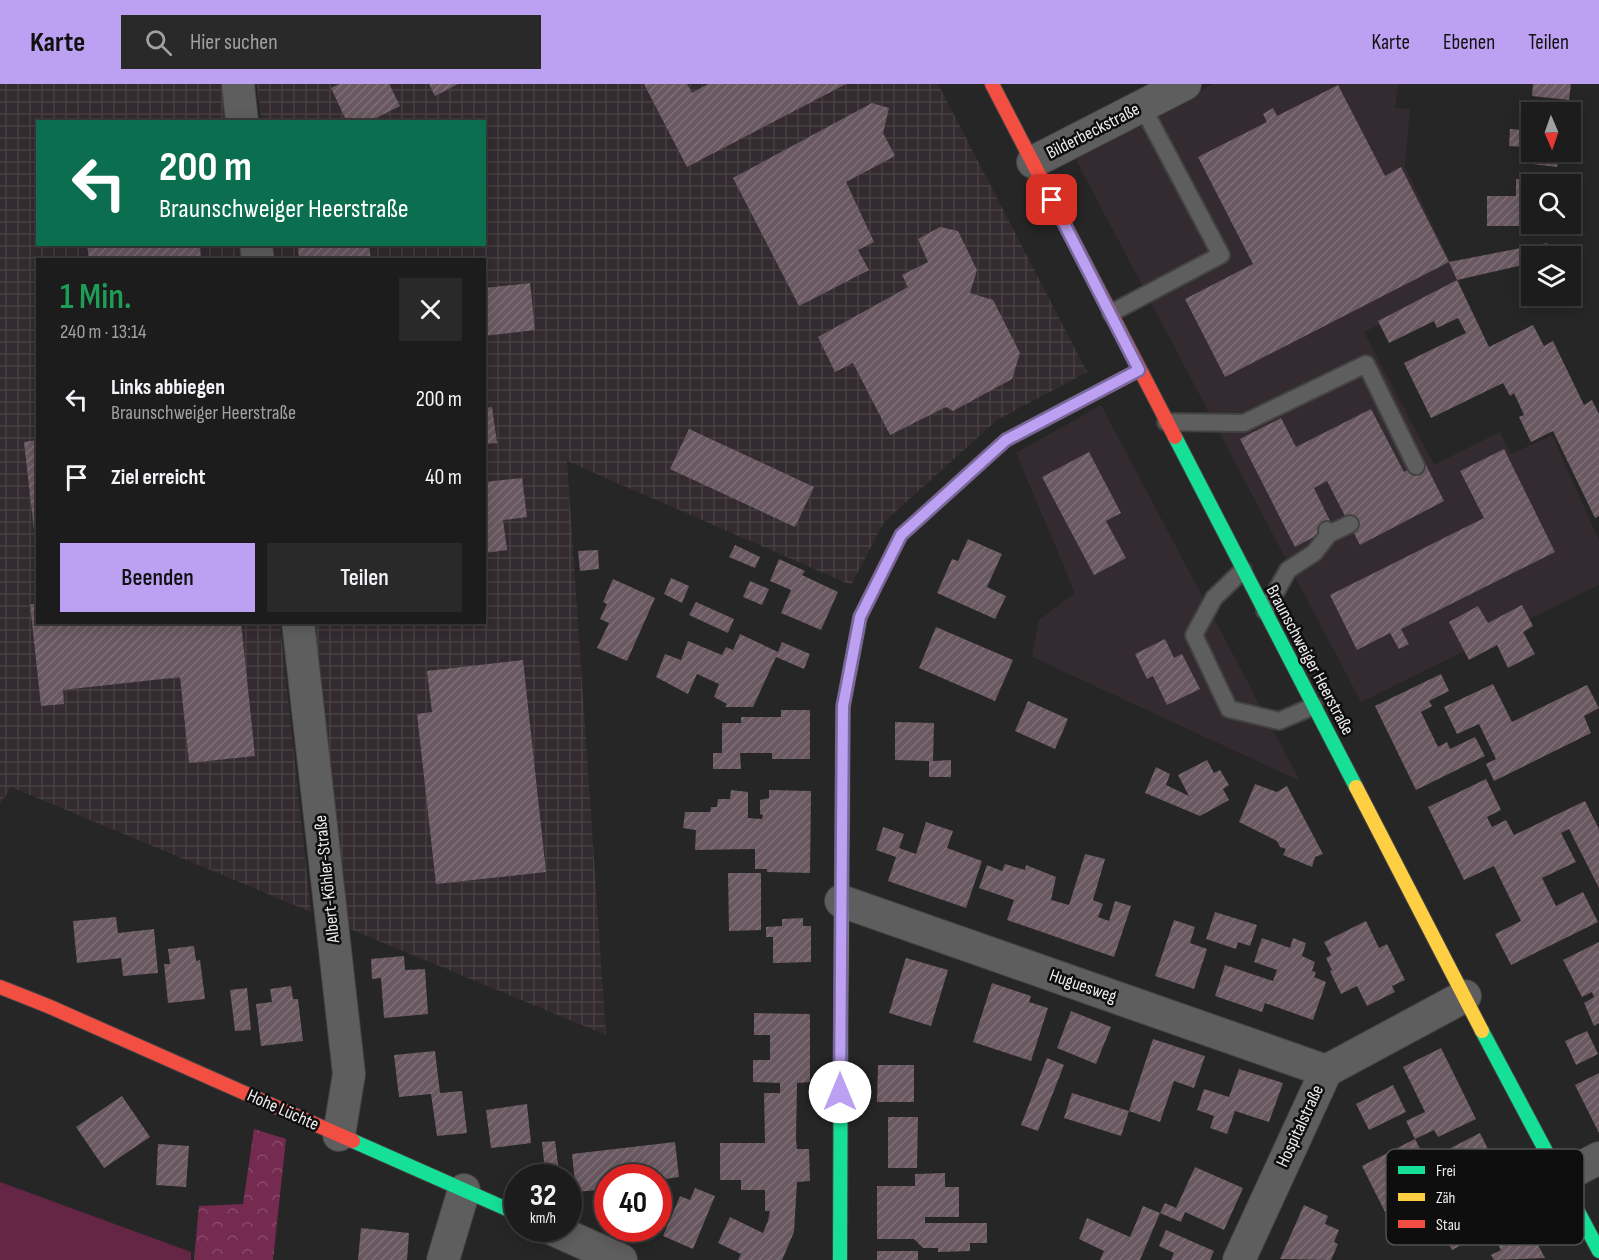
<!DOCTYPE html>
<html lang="de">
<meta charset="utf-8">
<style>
body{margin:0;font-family:"Sofia Sans Condensed",sans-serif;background:#292929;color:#f1f3f6;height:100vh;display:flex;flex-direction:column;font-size:22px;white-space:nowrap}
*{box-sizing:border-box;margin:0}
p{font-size:20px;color:#a0a1a3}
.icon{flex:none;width:33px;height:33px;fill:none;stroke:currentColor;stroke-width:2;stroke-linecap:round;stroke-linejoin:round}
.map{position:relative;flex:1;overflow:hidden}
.side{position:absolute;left:36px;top:174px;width:450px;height:366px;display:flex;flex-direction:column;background:#1c1c1c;border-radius:0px;box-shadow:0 3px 15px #0003,0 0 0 2px #3a3a3b}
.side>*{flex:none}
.top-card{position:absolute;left:36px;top:36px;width:450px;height:126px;border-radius:0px;box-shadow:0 3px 15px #0003,0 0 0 2px #3a3a3b;background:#0b6e4f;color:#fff;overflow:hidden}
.needle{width:39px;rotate:178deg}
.controls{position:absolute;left:1521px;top:18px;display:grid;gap:12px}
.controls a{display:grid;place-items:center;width:60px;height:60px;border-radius:0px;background:#1c1c1c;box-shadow:0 3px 15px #0003,0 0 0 2px #3a3a3b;font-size:30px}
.speed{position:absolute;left:504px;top:1080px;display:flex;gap:12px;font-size:30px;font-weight:700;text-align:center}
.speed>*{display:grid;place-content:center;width:78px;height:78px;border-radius:50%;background:#1c1c1c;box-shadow:0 3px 15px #0003,0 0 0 2px #3a3a3b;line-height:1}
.speed small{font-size:15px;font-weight:400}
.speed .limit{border:9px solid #d22;background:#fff;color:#111}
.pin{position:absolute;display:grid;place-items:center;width:51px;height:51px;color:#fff;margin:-26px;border-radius:12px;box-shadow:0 3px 9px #0006}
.me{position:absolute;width:66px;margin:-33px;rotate:0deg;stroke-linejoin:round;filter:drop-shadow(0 0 4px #0008)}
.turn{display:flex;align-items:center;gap:21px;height:126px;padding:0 24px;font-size:27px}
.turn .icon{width:78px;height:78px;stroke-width:2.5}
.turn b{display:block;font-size:42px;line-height:51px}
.round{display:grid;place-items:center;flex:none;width:63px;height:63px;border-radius:0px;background:#292929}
.headline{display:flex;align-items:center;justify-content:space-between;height:102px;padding:0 24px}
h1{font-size:36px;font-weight:600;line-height:45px;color:#1e9e55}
.cta{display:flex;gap:12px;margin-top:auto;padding:12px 24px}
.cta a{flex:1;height:69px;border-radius:0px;background:#bca0f2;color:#111;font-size:24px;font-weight:600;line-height:69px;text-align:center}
.cta a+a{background:#292929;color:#f1f3f6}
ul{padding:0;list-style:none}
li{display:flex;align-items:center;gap:18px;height:78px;padding:0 24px}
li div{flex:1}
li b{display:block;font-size:22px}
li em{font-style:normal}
header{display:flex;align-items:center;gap:36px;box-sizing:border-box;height:84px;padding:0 30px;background:#bca0f2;color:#111}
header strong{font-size:28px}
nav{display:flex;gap:33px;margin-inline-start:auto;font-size:21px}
.search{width:420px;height:54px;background:#292929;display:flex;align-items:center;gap:15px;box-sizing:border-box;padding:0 21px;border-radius:0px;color:#a0a1a3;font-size:22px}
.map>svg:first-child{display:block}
</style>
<header>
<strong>Karte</strong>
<div class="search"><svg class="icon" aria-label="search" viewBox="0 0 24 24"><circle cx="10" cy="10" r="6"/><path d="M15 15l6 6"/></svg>Hier suchen</div>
<nav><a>Karte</a><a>Ebenen</a><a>Teilen</a></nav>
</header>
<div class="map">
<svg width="1599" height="1176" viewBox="0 0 1599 1176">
<defs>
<pattern id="industrial-grid" width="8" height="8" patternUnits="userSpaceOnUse" patternTransform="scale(1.5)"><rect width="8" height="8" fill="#332b2f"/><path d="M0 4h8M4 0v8" fill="none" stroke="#474043"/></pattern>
<pattern id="forest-crowns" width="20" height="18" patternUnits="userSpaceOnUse" patternTransform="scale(1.5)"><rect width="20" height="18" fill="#752b50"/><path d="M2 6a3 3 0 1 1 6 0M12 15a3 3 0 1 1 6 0" fill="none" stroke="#894a69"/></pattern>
<pattern id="building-hatch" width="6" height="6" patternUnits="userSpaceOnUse" patternTransform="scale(1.5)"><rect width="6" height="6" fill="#695860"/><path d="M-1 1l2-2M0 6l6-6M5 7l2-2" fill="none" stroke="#7f7077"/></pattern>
</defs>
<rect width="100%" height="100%" fill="#262626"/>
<g fill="#332b2f">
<path d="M1213 0H1398L1395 24 1410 25 1405 83 1461 200 1364 248 1434 381 1500 348 1511 370 1552 351 1599 456V501L1361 618 1074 72Z"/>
<path d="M1101 321 1300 697 1032 573 1039 536 1075 509 1016 369Z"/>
</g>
<g fill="url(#industrial-grid)">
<path d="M0 0H224L228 37 38 38V160L241 161 242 175 38 176V538L280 539 311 828 11 703 0 720Z"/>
<path d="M257 0H938L1087 288 997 336 884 438 851 501 567 377 606 951 345 843 313 539 484 538V176L275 175 274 161 484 160V38L261 37Z"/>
</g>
<path fill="url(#forest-crowns)" d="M254 1045 286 1055 273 1176H194L199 1122 243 1120Z"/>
<path fill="#652646" d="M0 1098 191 1168V1176H0Z"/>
<g fill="url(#building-hatch)">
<path d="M339 0H389L400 22 368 38H347L331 4Z"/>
<path d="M429 0H458L435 12Z"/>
<path d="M644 0H687L692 9 708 0H846L687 83Z"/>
<path d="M1533 0H1571L1569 16 1532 12Z"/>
<path d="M1338 1 1385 92 1401 83 1449 178 1225 293 1185 215 1253 180 1198 73 1267 38 1263 30 1273 24 1277 32Z"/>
<path d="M872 19 889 24 883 49 895 72 846 98 874 158 858 166 869 186 799 222 733 94Z"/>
<path d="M1529 41H1532V68H1559L1557 83 1523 79 1524 63 1509 62 1510 45 1528 46Z"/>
<path d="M1516 95H1547V100H1532V140H1554V142H1487V112H1516Z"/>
<path d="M940 143 958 147 977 186 970 209 993 216 1020 269 1012 295 953 327 946 323 890 351 853 279 835 288 818 253 908 203 902 191 928 178 918 155Z"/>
<path d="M1547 159 1550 172H1532V179L1457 196 1449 178Z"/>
<path d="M87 160H200L201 176H89Z"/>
<path d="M318 160H369L371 176H299L298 163Z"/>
<path d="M1457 196 1489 263 1533 241 1544 262 1553 257 1584 321 1592 316 1599 330V432L1595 434 1553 347 1531 358 1519 333 1524 331 1514 309 1510 312 1503 299 1431 334 1404 279 1466 249 1458 234 1437 244 1434 237 1389 259 1378 237Z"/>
<path d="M530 199 535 246 484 252V204Z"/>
<path d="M492 323 497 359 484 360V324Z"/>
<path d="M1371 325 1404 388 1424 377 1444 417 1360 461 1327 397 1314 404 1333 443 1295 463 1240 355 1281 334 1296 363Z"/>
<path d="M689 345 814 403 795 443 670 385Z"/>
<path d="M38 356V464H36L24 358Z"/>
<path d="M1504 365 1555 468 1401 545 1409 560 1399 565 1390 549 1357 566 1330 511 1484 434 1460 387Z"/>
<path d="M1089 368 1121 429 1106 437 1126 474 1094 491 1042 393Z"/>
<path d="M522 394 527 433 503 436 507 466 484 469V398Z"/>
<path d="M968 455 1002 470 987 503 1006 512 995 535 937 509 952 475 958 477Z"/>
<path d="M735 461 760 473 755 484 729 473Z"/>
<path d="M598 466 599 485 580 487 578 467Z"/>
<path d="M779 475 805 487 802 491 838 508 821 546 781 529 791 506 770 497Z"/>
<path d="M671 494 689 502 682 519 664 510Z"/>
<path d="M613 495 655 514 627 577 597 564 609 539 600 535 607 520 603 518Z"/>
<path d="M750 497 769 505 762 521 743 513Z"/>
<path d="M696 518 734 535 728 549 689 531Z"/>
<path d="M30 520H38V538H241L255 672 189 679 180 593 63 606 64 620 41 622Z"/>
<path d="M1522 521 1533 542 1523 548 1535 570 1508 584 1497 561 1469 576 1449 538 1478 522 1488 539Z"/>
<path d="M936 543 1013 576 995 617 919 584Z"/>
<path d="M740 550 778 568 782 558 810 570 804 585 776 573 753 623H725L727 620 714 613 719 600 697 590 688 610 656 593 665 570 681 576 688 557 722 571 726 563 733 566Z"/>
<path d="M1165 555 1174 574 1182 570 1200 605 1167 621 1153 592 1147 595 1135 570Z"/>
<path d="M523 576 546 788 436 800 417 630 432 628 427 587Z"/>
<path d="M1441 590 1449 607 1429 617 1432 622 1421 628 1438 663 1447 658 1450 665 1475 653 1485 672 1416 706 1375 622Z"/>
<path d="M1493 600 1512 638 1587 601 1599 624 1584 632 1591 649 1494 697 1486 680 1496 675 1479 640 1457 650 1444 623Z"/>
<path d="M1028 617 1068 635 1055 665 1015 647Z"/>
<path d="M781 626H810V675H772V669H740L741 685H713V669H722V639H741V633H781Z"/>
<path d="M895 638 934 639 933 677 951 676V693H929V677L895 676Z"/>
<path d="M1207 676 1214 689 1220 686 1229 701 1223 705 1229 716 1200 732 1145 709 1156 683 1170 690 1166 701 1189 712 1178 691Z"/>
<path d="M1486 695 1501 726 1487 733 1492 743 1506 736 1514 751 1585 717 1599 745V804L1569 745 1561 749 1576 778 1542 794 1556 822 1583 808 1598 838 1511 881 1495 850 1521 837 1494 782 1464 796 1428 723Z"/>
<path d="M1255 700 1277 708 1287 702 1323 770 1315 773 1312 783 1283 771 1286 765 1280 763 1277 757 1239 738Z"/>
<path d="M731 706 748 708V734L762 735 763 731 760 730V716L769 714V706L811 707 810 789 767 788V785H755V765L695 766 696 746 683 744 685 728H710L711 723H717L718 715H730Z"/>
<path d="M926 738 953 747 947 764 982 777 966 824 888 797 896 773 876 766 883 743 904 750 899 764 916 770Z"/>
<path d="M1085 770 1105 775 1093 816 1103 820 1098 833 1109 837 1115 817 1131 822 1114 873 1007 836 1014 816 979 804 987 781 1002 787 1005 780 1025 786 1026 781 1056 793 1051 816 1069 821Z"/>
<path d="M728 789H761V846L729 847Z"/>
<path d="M1215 828 1257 841 1250 862 1238 858 1236 865 1206 855Z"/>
<path d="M116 833 118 849 154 845 158 889 123 892 121 874 77 879 73 837Z"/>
<path d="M803 834V842H811V878L773 879V853H766V843L782 842V835Z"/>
<path d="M1174 836 1195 843 1190 859 1207 865 1194 905 1155 892Z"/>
<path d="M1366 837 1379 864 1387 860 1405 896 1392 902 1395 908 1367 922 1357 902 1341 910 1330 887 1332 886 1326 874 1331 871 1324 858Z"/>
<path d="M1262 854 1290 864 1293 854 1306 859 1302 872 1315 878 1312 887 1316 888 1314 893 1326 898 1313 936 1265 919 1262 928 1215 912 1225 881 1273 897 1277 886 1254 878Z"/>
<path d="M1599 858V939L1594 942 1584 919 1594 913 1592 908 1582 913 1563 876Z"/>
<path d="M194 862 196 877 200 876 205 915 168 919 164 880H170L168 865Z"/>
<path d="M404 872 405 886 425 885 428 930 384 934 381 894 372 895 371 875Z"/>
<path d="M906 874 948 886 931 942 889 929Z"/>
<path d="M992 899 1031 912 1029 918 1048 924 1031 977 973 958Z"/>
<path d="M291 902 293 915H298L303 957 261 962 256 920 272 918 270 905Z"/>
<path d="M247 904 251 946 235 947 230 906Z"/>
<path d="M1071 927 1111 943 1096 980 1057 964Z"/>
<path d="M754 929 810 930V998L797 999 796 1055 797 1065H809L810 1097 797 1098 794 1148 782 1176H738L741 1170 718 1159 730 1133 763 1149 768 1137 770 1127H765V1106H741V1096H720V1059H765L764 1009H780V999L753 998V976H770V951H754Z"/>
<path d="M1587 947 1598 970 1576 981 1565 957Z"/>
<path d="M1153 955 1205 972 1194 1004 1174 997 1160 1038 1129 1027Z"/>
<path d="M1441 964 1476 1035 1438 1053 1434 1046 1415 1055 1406 1037 1425 1028 1403 983Z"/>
<path d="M435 967 440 1009 462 1007 467 1049 437 1052 431 1010 399 1013 394 971Z"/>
<path d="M1047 974 1064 981 1038 1047 1021 1041Z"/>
<path d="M878 981H914V1018H877Z"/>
<path d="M1239 985 1283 999 1269 1038 1235 1027 1227 1050 1210 1044 1214 1032 1197 1026 1204 1005 1229 1013Z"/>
<path d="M1599 989V1049L1575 1001Z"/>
<path d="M1393 1001 1406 1028 1369 1046 1356 1020Z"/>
<path d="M1072 1009 1129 1027 1121 1052 1064 1034Z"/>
<path d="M122 1012 150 1053 104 1084 76 1043Z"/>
<path d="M527 1020 531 1059 491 1064 486 1026Z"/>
<path d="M888 1033H918L917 1084H888Z"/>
<path d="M1480 1049 1497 1083 1461 1100 1445 1067Z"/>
<path d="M1415 1055 1439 1102 1386 1130 1362 1082Z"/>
<path d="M555 1057 559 1087 545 1088 542 1058Z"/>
<path d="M675 1058 679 1093 658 1096V1094H608V1105L576 1108 572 1070Z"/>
<path d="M158 1060 189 1062 186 1103 156 1101Z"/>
<path d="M1195 1083 1243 1104 1224 1146 1185 1128 1181 1138 1160 1129 1165 1119 1176 1124Z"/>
<path d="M945 1089V1103H959V1133H925V1139H987V1159H970V1167L938 1168V1164H923L914 1155H877V1102H915V1090Z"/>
<path d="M695 1104 715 1112 693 1165 663 1152 680 1112 690 1116Z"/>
<path d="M1304 1121 1328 1132 1325 1140 1339 1146 1334 1158 1338 1160 1331 1176 1280 1175Z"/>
<path d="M1143 1122 1160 1129 1140 1176H1100L1104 1167 1079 1155 1087 1134 1130 1153Z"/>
<path d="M1523 1133 1545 1174 1494 1176 1491 1171 1501 1166 1492 1150Z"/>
<path d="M1473 1138 1480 1151 1452 1166 1445 1153Z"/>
<path d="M361 1144 409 1149 407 1176H358Z"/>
<path d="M1166 1146 1214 1167 1210 1176H1171L1174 1169 1159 1162Z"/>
<rect x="877" y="1167" width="41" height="9"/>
</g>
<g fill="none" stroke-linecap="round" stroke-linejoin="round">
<g stroke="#434343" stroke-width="20">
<g id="lane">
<path d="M1111 229 1221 171 1142 22"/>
<path d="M1166 338 1244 339 1366 280 1416 382"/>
<path d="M1327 446 1329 450 1350 440"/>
<path d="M1243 486 1214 514 1194 551 1229 625 1279 637 1314 622"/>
<path d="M1265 527 1288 486 1314 469 1329 450"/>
</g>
</g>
<g stroke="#434343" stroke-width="34">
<g id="street">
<path d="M238 0 242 38"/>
<path d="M1033 78 1185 0"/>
<path d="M256 160 258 176"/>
<path d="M298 538 349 990 339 1051"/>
<path d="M841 817 1326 987"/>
<path d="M1561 1094 1599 1074"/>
<path d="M550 1144 621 1176"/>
<path d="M443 1176 464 1106"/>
<path d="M1239 1176 1326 987 1465 912"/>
</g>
</g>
<g stroke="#434343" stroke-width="16">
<g id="fast">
<path d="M1175 353 1356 703"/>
<path d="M1482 947 1599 1167"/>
<path d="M353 1057 518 1130"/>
<path d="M840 1176 841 917"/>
</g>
</g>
<g stroke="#434343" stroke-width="16">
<g id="slow">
<path d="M1356 703 1482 947"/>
<path d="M841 917 843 623 860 533 870 513"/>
</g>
</g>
<g stroke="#434343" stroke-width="16">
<g id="jam">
<path d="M992 0 1175 353"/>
<path d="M870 513 901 451 1006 356 1139 286"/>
<path d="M0 903 48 922 353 1057"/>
</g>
</g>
<use href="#lane" stroke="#5f5e5e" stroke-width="16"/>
<use href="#street" stroke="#5f5e5e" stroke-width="32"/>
<use href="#fast" stroke="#16e098" stroke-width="14"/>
<use href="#slow" stroke="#ffcf43" stroke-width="14"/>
<use href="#jam" stroke="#f24e42" stroke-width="14"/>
</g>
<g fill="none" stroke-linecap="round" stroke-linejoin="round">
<g stroke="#7a689d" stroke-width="15">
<path id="route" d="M840 1008 843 622 860 533 901 451 1006 356 1139 286 1052 116"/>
</g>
<use href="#route" stroke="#bca0f2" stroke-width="10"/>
</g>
<g text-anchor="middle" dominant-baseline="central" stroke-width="5" stroke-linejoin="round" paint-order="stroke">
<g font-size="18" fill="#edebec" stroke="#0f0e0f">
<text transform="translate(1093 47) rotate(-27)">Bilderbeckstraße</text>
<text transform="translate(1310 576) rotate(62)">Braunschweiger Heerstraße</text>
<text transform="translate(327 795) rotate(-96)">Albert-Köhler-Straße</text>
<text transform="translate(1083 902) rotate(19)">Huguesweg</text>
<text transform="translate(283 1026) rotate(24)">Hohe Lüchte</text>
<text transform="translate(1300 1042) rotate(-65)">Hospitalstraße</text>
</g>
</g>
<rect x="1386" y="1065" width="198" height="96" rx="9" fill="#0f0e0f" stroke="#525051" stroke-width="1.5"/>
<rect x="1398" y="1082" width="27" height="8" fill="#16e098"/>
<rect x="1398" y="1109" width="27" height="8" fill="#ffcf43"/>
<rect x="1398" y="1136" width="27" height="8" fill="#f24e42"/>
<g font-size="16" fill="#edebec">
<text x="1436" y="1092">Frei</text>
<text x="1436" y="1119">Zäh</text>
<text x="1436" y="1146">Stau</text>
</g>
</svg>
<div class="controls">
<a><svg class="needle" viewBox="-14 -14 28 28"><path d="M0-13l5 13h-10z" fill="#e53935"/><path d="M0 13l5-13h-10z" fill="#a0a1a3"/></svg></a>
<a><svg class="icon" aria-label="search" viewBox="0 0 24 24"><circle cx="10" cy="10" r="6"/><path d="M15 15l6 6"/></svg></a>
<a><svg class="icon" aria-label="layers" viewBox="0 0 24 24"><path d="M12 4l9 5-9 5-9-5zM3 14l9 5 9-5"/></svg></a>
</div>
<div class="speed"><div>32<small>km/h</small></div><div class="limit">40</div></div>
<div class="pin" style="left:1052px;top:116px;background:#d93025"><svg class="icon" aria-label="arrive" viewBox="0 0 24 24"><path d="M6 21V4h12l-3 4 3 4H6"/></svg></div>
<svg class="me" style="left:840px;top:1008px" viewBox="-20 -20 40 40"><circle r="19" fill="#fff"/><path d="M0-13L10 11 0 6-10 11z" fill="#bca0f2"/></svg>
<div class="top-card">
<div class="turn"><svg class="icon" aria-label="left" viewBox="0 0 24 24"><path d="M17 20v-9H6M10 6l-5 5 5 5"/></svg><div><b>200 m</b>Braunschweiger Heerstraße</div></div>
</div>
<section class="side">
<div class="headline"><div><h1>1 Min.</h1><p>240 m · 13:14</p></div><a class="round"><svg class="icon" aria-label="close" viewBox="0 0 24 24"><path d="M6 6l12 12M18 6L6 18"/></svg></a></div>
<ul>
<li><svg class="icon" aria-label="left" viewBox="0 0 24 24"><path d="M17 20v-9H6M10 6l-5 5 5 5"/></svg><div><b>Links abbiegen</b><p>Braunschweiger Heerstraße</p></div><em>200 m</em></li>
<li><svg class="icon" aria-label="arrive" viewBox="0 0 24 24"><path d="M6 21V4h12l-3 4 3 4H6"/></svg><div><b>Ziel erreicht</b></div><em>40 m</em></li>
</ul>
<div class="cta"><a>Beenden</a><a>Teilen</a></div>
</section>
</div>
